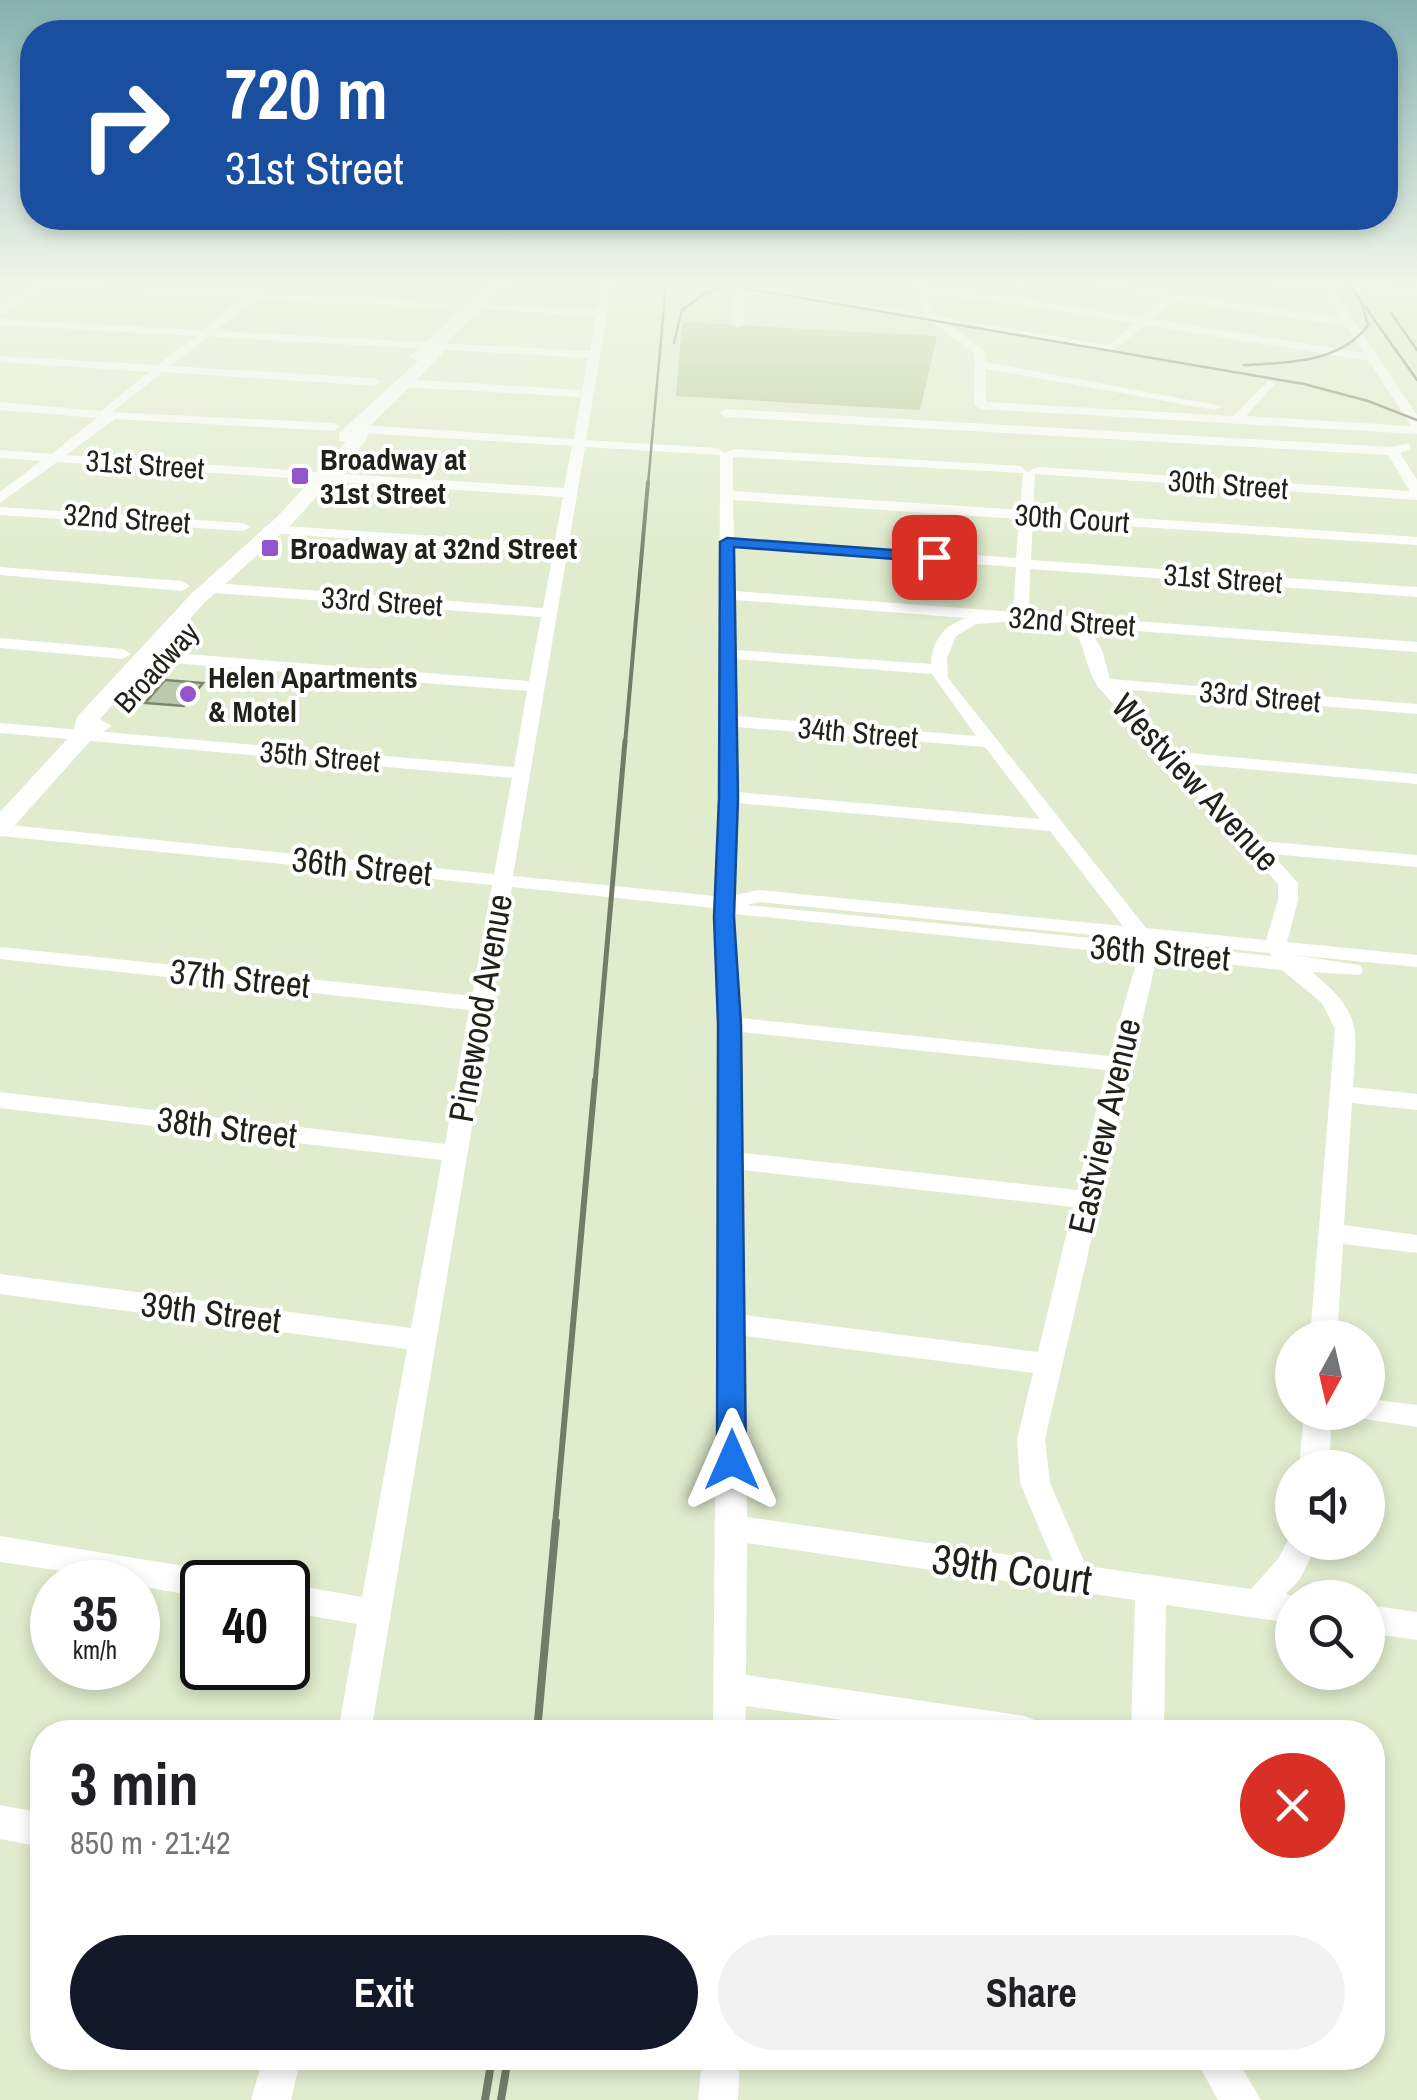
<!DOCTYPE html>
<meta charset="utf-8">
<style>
body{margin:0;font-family:"Archivo Narrow",sans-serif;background:#f2f2f2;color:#202124;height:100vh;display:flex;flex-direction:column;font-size:38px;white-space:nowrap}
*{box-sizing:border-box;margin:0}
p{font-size:32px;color:#757577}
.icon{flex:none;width:55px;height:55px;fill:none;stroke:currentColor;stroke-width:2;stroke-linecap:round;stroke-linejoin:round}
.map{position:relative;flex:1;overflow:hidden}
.drawer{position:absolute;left:30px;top:1720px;width:1355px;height:350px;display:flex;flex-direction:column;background:#fff;border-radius:40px;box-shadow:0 5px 15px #0003}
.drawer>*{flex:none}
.top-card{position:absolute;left:20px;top:20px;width:1378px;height:210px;border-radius:40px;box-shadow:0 5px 15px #0003;background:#1a4fa0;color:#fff;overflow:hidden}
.needle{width:65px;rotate:188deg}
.fabs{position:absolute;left:1275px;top:1320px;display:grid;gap:20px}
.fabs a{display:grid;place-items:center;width:110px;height:110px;border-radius:50%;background:#fff;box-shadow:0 5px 15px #0003;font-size:50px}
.speed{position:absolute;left:30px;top:1560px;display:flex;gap:20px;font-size:50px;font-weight:700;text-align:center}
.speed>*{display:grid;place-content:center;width:130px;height:130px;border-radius:50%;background:#fff;box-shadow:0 5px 15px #0003;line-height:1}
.speed small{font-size:25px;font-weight:400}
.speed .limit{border:5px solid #111;border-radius:15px;background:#fff;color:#111}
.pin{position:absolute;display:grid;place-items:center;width:85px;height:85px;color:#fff;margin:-42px;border-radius:20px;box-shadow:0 5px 15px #0006}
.me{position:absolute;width:110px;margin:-55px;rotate:0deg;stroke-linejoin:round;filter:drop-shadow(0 0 8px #0008)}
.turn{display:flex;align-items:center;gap:35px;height:210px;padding:0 40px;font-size:45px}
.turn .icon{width:130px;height:130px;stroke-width:2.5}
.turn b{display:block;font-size:70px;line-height:85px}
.round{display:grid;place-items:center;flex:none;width:105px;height:105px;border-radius:52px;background:#f2f2f2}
.headline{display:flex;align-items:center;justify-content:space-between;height:170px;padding:0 40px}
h1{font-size:60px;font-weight:700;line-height:75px}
.action{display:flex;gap:20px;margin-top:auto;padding:20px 40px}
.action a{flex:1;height:115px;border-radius:60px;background:#111827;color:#fff;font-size:40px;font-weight:700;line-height:115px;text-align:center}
.action a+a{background:#f2f2f2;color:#202124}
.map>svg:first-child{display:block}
</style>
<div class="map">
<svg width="1417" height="2100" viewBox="0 0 1417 2100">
<rect width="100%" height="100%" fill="#e0eccd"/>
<path fill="#b3c792" d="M682 322 937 336 920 410 676 396Z"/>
<path fill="#bdc9ab" stroke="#7c876b" stroke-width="2.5" d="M165 680 203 683 184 706 145 703Z"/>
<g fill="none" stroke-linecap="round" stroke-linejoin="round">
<g fill="#fff" fill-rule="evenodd">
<path d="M38 284 250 292 257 289 262 293 448 303 452 308 255 299 215 331 590 351 596 317 465 307 470 304 597 310 602 284H612L586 440 718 448 724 453 734 449 1021 466 1027 472 1038 467 1410 491 1388 455 726 417 720 413 726 409 1391 447 1410 443V449L1400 453 1417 480V500L1035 474 1033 511 1417 537V545L1033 520 1031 560 1417 587V597L1030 569 1029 613 1417 642V652L1097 628 1092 633 1102 650 1110 679 1417 704V714L1120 689 1178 752 1417 774V784L1189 764 1261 841 1417 855V867L1272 854 1298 883V900L1287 942 1417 955V967L1292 955 1360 965 1363 970 1360 975 1312 972C1362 1013 1357 1027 1353 1087L1417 1094V1110L1352 1103 1344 1225 1417 1235V1253L1343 1244 1337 1338H1310L1335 1029 1322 1003 1282 970 1157 957 1045 1439 1050 1483 1086 1566 1251 1589 1278 1559 1292 1533V1542H1318L1300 1579 1286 1594 1299 1598H1292V1623L1166 1605 1164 1732H1131L1135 1600 747 1543 746 1675 1025 1716 1037 1721 1042 1732H924L746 1706 745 1732H713L719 1024 714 908 512 887 371 1732H338L357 1624 288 1612V1584L362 1597 407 1349 0 1294V1274L411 1328 442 1160 0 1108V1092L445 1144 469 1010 0 959V947L472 996 492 885 0 836V824L494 874 512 778 0 733V723L514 767 527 691 146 661 138 656 146 651 529 681 541 617 215 593 207 588 215 583 543 608 553 553 269 533 262 529 269 525 554 544 563 497 309 480 302 476 309 472 564 488 572 446 360 433 354 429 360 425 574 439 581 397 401 387 395 383 401 379 582 390 588 358 214 337 205 332V328L243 298 46 287 0 315V307ZM585 447 720 455 719 797 715 896 513 876ZM733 457 1023 473 1020 510 733 491ZM733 500 1019 519 1016 558 734 539ZM734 548 1016 567 1013 612 734 591ZM735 600 966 618C943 626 932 641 931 664L735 650ZM1004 622 1081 626 1076 633C1086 651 1087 671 1098 687L1278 884V900L1266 940 1146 928 948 678 947 658 956 636 976 624ZM735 659 932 674 976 736 736 716ZM736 727 985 747 1040 819 737 792ZM737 803 1050 831 1123 926 759 890 735 895ZM759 902 1132 939 1133 942 747 905ZM734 914 1136 955V964L1109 1056 741 1018ZM1153 941 1270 953 1272 956 1155 944ZM741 1032 1106 1070 1077 1190 743 1153ZM743 1170 1073 1207 1038 1352 745 1315ZM745 1336 1033 1373 1017 1439 1020 1483 1053 1561 747 1517Z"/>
<path d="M734 284 924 314 914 284H924L926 288 1005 296 1141 318 1164 298 1087 284H1109L1342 318 1321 286 1329 284 1417 415V434L980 409 974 405V354L933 322 744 290V324L738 327 732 324ZM928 295 1005 302 1135 323 1109 345 939 317 934 313ZM1175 300 1347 326 1364 353 1152 319ZM951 325 1111 352 1146 325 1369 361 1411 426 1246 416 1275 384 1269 380 1233 416 986 402V369L1215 410 1221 406 986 362 984 351Z"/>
<path d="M0 319 198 330 207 334V338L171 366 375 378 381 382 375 386 163 372 112 412 334 423 340 427 334 431 115 419 66 455 290 470 297 474 290 478 57 462 0 503V492L41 461 0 458V450L51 454 97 418 0 410V402L101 411 149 372 0 362V356L157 365 196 336 0 325Z"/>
<path d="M0 507 243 523 250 527 243 531 0 515Z"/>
<path d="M0 567 182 581 190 586 182 591 0 575Z"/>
<path d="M0 638 123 649 131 654 123 659 0 648Z"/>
<path d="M1368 1399 1417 1405V1427L1358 1418 1355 1412H1368Z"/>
<path d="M1304 1412H1332L1329 1468H1299Z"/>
<path d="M0 1536 202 1569 213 1573 217 1582H202V1597L138 1586V1582L0 1562Z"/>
<path d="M1368 1605 1417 1612V1640L1368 1633Z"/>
<path d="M0 1805 42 1813V1847L0 1839Z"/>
<path d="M263 2058H301L291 2100H251Z"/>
<path d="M702 2058H740L738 2100H698Z"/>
<path d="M1195 2058H1236L1261 2100H1218Z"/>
</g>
<g fill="#fff" fill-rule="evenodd">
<path d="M490 284H504L442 347 443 353 436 361 368 428 366 441 292 524 205 602 100 719 112 726 91 740 9 832 0 835V812L72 734 77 717 191 594 278 516 346 442 339 441V433L418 361 410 357 413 354Z"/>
<path d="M1267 284 1417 287V295L1274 288Z"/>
</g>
<g stroke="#747c68" stroke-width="2.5">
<path d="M720 284 1304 384 1368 401 1417 420"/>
<path d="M1155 284H1217"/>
<path d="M1349 284 1417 380"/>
<path d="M1391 313 1417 350"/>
<path d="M674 343 682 310 704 294 732 284"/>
<path d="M1244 365C1286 363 1341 363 1368 325L1360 298"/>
<path d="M648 484 666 284"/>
</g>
<path stroke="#747c68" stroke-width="4" d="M625 744 648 482"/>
<path stroke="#747c68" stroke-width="5" d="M595 1083 625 741"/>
<path stroke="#747c68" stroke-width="6" d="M555 1525 595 1080"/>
<g stroke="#747c68" stroke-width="8">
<path d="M537 1732 556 1522"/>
<path d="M485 2100 492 2058"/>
<path d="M501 2100 508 2058"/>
</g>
</g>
<linearGradient id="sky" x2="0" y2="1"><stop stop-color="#85b1b0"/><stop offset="0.49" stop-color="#f1f6e8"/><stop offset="1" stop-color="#f1f6e8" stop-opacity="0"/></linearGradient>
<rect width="1417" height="578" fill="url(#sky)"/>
<path fill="#1a73e8" stroke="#114b97" stroke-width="2.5" d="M727 538 934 553 941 557 934 562 734 547 738 798 734 917 741 1024 746 1460 742 1469 732 1472 721 1469 717 1460 718 1024 714 917 719 798 720 542Z"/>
<g fill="#9255cc" stroke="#fff" stroke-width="4">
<rect x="290" y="466" width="20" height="20" rx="5"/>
<rect x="260" y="538" width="20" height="20" rx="5"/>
<circle cx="188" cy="694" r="10"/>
</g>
<g text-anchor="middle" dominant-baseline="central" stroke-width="8" stroke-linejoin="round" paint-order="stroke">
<g font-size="30" font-weight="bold" fill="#1e2217" stroke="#fff" text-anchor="start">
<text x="320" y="459">Broadway at<tspan x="320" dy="34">31st Street</tspan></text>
<text x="290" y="548">Broadway at 32nd Street</text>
<text x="208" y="677">Helen Apartments<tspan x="208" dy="34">&amp; Motel</tspan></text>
</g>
<g font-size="30" fill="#1e2217" stroke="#fff">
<text transform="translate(145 464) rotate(4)">31st Street</text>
<text transform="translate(1228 484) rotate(4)">30th Street</text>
<text transform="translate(127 518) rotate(4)">32nd Street</text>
<text transform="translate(1072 518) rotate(4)">30th Court</text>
<text transform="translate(1223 578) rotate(4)">31st Street</text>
<text transform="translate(382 601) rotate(4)">33rd Street</text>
<text transform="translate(1072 621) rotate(4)">32nd Street</text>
<text transform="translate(156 667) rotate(-48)">Broadway</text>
<text transform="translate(1260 696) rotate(5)">33rd Street</text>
<text transform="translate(858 732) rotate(5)">34th Street</text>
<text transform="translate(320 756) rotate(5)">35th Street</text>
</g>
<g font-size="35" fill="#1e2217" stroke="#fff">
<text transform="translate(1196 782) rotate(47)">Westview Avenue</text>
<text transform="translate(362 866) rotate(6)">36th Street</text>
<text transform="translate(1160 952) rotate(5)">36th Street</text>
<text transform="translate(240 978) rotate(6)">37th Street</text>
<text transform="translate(480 1008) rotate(-80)">Pinewood Avenue</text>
<text transform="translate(1104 1126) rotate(-77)">Eastview Avenue</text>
<text transform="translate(227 1127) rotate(7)">38th Street</text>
<text transform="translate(211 1312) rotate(7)">39th Street</text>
</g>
<g font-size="42" fill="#1e2217" stroke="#fff">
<text transform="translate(1012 1569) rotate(8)">39th Court</text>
</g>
</g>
</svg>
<div class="fabs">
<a><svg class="needle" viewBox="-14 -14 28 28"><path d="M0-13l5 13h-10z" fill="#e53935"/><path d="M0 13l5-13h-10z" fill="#757577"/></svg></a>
<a><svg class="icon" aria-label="sound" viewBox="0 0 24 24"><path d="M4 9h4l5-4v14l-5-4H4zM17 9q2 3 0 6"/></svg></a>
<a><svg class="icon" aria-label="search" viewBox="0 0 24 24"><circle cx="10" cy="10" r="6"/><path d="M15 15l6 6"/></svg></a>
</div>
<div class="speed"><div>35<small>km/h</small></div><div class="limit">40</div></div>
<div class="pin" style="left:934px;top:557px;background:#d93025"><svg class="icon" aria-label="arrive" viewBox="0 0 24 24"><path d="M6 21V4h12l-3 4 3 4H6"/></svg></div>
<svg class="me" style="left:732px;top:1460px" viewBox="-20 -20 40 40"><path d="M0-17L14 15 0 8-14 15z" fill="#1a73e8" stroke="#fff" stroke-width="4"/></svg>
<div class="top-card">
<div class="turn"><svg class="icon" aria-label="right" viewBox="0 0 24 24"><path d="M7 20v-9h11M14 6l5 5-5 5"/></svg><div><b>720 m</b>31st Street</div></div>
</div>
<section class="drawer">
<div class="headline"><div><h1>3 min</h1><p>850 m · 21:42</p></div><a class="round" style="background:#d93025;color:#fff"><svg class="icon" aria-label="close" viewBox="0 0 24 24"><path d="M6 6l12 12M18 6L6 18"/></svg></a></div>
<div class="action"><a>Exit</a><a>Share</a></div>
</section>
</div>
